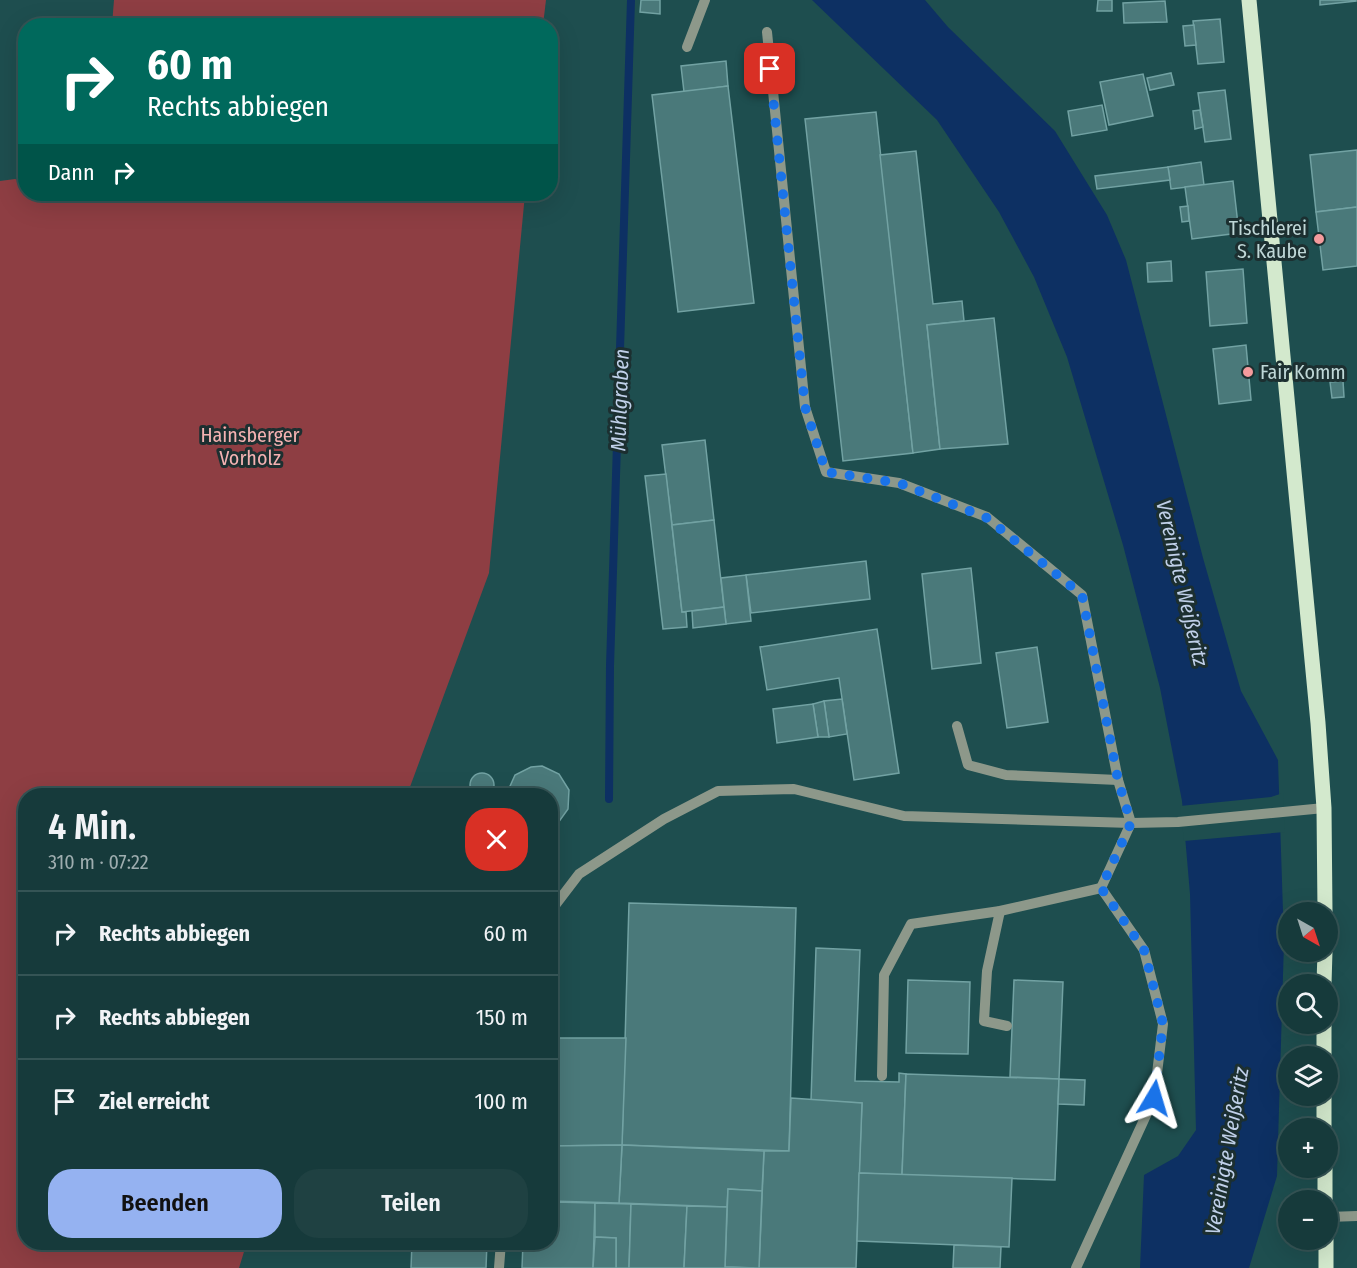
<!DOCTYPE html>
<html lang="de">
<meta charset="utf-8">
<style>
body{margin:0;font-family:"Fira Sans Condensed",sans-serif;background:#1f4142;color:#f1f3f6;height:100vh;display:flex;flex-direction:column;font-size:22px;white-space:nowrap}
*{box-sizing:border-box;margin:0}
p{font-size:20px;color:#9eadaf}
.icon{flex:none;width:33px;height:33px;fill:none;stroke:currentColor;stroke-width:2;stroke-linecap:round;stroke-linejoin:round}
.map{position:relative;flex:1;overflow:hidden}
.drawer{position:absolute;left:18px;top:788px;width:540px;height:462px;display:flex;flex-direction:column;background:#163a3b;border-radius:24px;box-shadow:0 6px 24px #0002,0 0 0 2px #355455}
.drawer>*{flex:none}
.hud{position:absolute;left:18px;top:18px;width:540px;height:183px;border-radius:24px;box-shadow:0 6px 24px #0002,0 0 0 2px #355455;background:#00695c;color:#fff;overflow:hidden}
.needle{width:39px;rotate:141deg}
.fabs{position:absolute;left:1278px;top:902px;display:grid;gap:12px}
.fabs a{display:grid;place-items:center;width:60px;height:60px;border-radius:50%;background:#163a3b;box-shadow:0 6px 24px #0002,0 0 0 2px #355455;font-size:30px}
.pin{position:absolute;display:grid;place-items:center;width:51px;height:51px;color:#fff;margin:-26px;border-radius:12px;box-shadow:0 3px 9px #0006}
.me{position:absolute;width:66px;margin:-33px;rotate:7deg;stroke-linejoin:round;filter:drop-shadow(0 0 4px #0008)}
.turn{display:flex;align-items:center;gap:21px;height:126px;padding:0 30px;font-size:27px}
.turn .icon{width:78px;height:78px;stroke-width:2.5}
.turn b{display:block;font-size:42px;line-height:51px}
.then{display:flex;align-items:center;height:57px;padding:0 30px;background:#0003;gap:12px;font-size:22px}
.round{display:grid;place-items:center;flex:none;width:63px;height:63px;border-radius:24px;background:#1f4142}
.summary{display:flex;align-items:center;justify-content:space-between;height:102px;padding:0 30px}
h1{font-size:36px;font-weight:600;line-height:45px}
.action{display:flex;gap:12px;margin-top:auto;padding:12px 30px}
.action a{flex:1;height:69px;border-radius:24px;background:#95b2f1;color:#111;font-size:24px;font-weight:600;line-height:69px;text-align:center}
.action a+a{background:#1f4142;color:#f1f3f6}
ul{padding:0;list-style:none}
li{display:flex;align-items:center;gap:18px;height:84px;padding:0 30px;border-top:2px solid #355455}
li div{flex:1}
li b{display:block;font-size:22px}
li em{font-style:normal}
.map>svg:first-child{display:block}
</style>
<div class="map">
<svg width="1357" height="1268" viewBox="0 0 1357 1268">
<rect width="100%" height="100%" fill="#1e4e4f"/>
<g fill="#8e3e43">
<path d="M114 0H546L543 25H112Z"/>
<path d="M15 179 25 182 26 194H41L50 199 65 194H525L489 573 407 795H26V1242H247L239 1268H0V181Z"/>
</g>
<path fill="#0d3063" d="M812 0H925L948 27 1055 131 1107 215 1126 260 1203 558 1241 691 1278 760 1284 942 1277 1176 1249 1268H1140L1144 1175 1178 1156 1196 1130 1190 894 1182 801 1160 688 1123 545 1067 357 1034 277 999 212 937 120Z"/>
<path fill="#1e4e4f" d="M1283 793 1285 832 1184 841 1180 806 1271 797Z"/>
<g fill="none" stroke-linecap="round" stroke-linejoin="round">
<path stroke="#0d3063" stroke-width="8" d="M609 799 610 666 631 0"/>
</g>
<g fill="#4a797a" stroke="#72a2a3" stroke-width="1.5">
<path d="M641 0H660V14L640 12Z"/>
<path d="M1098 0H1112V11H1097Z"/>
<path d="M1320 0H1356V1L1320 5Z"/>
<path d="M1165 1 1167 22 1124 23 1123 3Z"/>
<path d="M1220 19 1224 62 1198 64 1193 21Z"/>
<path d="M1194 25 1196 45 1185 46 1183 26Z"/>
<path d="M726 61 728 86 684 92 681 66Z"/>
<path d="M1171 73 1174 85 1150 90 1147 78Z"/>
<path d="M1143 74 1153 116 1109 125 1100 82Z"/>
<path d="M728 86 754 303 678 312 652 95Z"/>
<path d="M1225 90 1231 139 1205 142 1198 93Z"/>
<path d="M1102 105 1107 130 1072 136 1068 111Z"/>
<path d="M1200 110 1203 127 1195 129 1193 111Z"/>
<path d="M876 112 913 453 843 461 805 119Z"/>
<path d="M1357 150V207L1316 212 1310 155Z"/>
<path d="M916 151 933 304 962 301 964 321 927 325 940 449 913 453 880 155Z"/>
<path d="M1201 162 1204 185 1171 189 1168 167Z"/>
<path d="M1168 167 1170 180 1097 189 1095 176Z"/>
<path d="M1233 181 1239 233 1192 239 1185 187Z"/>
<path d="M1188 206 1189 221 1182 222 1180 207Z"/>
<path d="M1357 207V266L1323 270 1316 212Z"/>
<path d="M1171 261 1172 281 1148 282 1147 263Z"/>
<path d="M1243 269 1247 323 1210 326 1206 272Z"/>
<path d="M994 318 1008 444 940 449 927 325Z"/>
<path d="M1246 345 1251 400 1219 404 1213 349Z"/>
<path d="M1343 381 1344 397 1332 398 1330 382Z"/>
<path d="M705 440 714 520 672 525 662 445Z"/>
<path d="M666 474 682 612H686L687 627 663 629 645 476Z"/>
<path d="M714 520 724 607 682 612 672 525Z"/>
<path d="M866 561 870 599 751 613 746 575Z"/>
<path d="M971 568 981 663 932 669 922 574Z"/>
<path d="M746 575 751 621 726 624 721 578Z"/>
<path d="M724 607 726 624 693 628 692 611Z"/>
<path d="M877 629 899 773 854 780 839 678 767 690 760 647Z"/>
<path d="M1037 647 1048 722 1007 728 996 653Z"/>
<path d="M842 699 847 734 829 737 824 701Z"/>
<path d="M824 701 829 737H818L813 704Z"/>
<path d="M813 704 818 737 777 743 773 709Z"/>
<path d="M542 766 559 774 569 790 568 809 558 823 550 827V795H506L515 775 531 767Z"/>
<circle cx="482" cy="785" r="12"/>
<path d="M629 903 796 908 789 1151 622 1145Z"/>
<path d="M816 948 860 950 855 1081 899 1082V1073L906 1074 902 1175 859 1173 862 1103 811 1101Z"/>
<path d="M908 980 970 982 968 1054 906 1053Z"/>
<path d="M1014 980 1063 982 1059 1079 1010 1077Z"/>
<path d="M550 1038H626L622 1145 550 1146Z"/>
<path d="M906 1074 1059 1079 1055 1180 902 1175Z"/>
<path d="M1059 1079 1085 1080 1084 1105 1058 1104Z"/>
<path d="M791 1098 862 1103 856 1268H759L764 1151H789Z"/>
<path d="M622 1145 764 1151 762 1191 728 1189 727 1207 619 1203Z"/>
<path d="M622 1145 619 1203 550 1201V1146Z"/>
<path d="M859 1173 1012 1178 1009 1247 857 1241Z"/>
<path d="M728 1189 762 1191 759 1268 725 1267Z"/>
<path d="M555 1202 595 1203 593 1268H522L523 1242H550V1219L554 1220Z"/>
<path d="M595 1203 631 1204 629 1268H616V1238L595 1237Z"/>
<path d="M631 1204 687 1206 684 1268H629Z"/>
<path d="M687 1206 727 1207 725 1267 754 1268H684Z"/>
<path d="M595 1237 616 1238V1268H593Z"/>
<path d="M412 1242H487L486 1268H411Z"/>
<path d="M954 1245 1001 1247 1000 1268H953Z"/>
</g>
<g fill="none" stroke-linecap="round" stroke-linejoin="round">
<g stroke="#8d988a" stroke-width="10">
<path d="M767 32 805 407 826 472 899 483 987 517 1082 595 1118 780 1131 823 1101 888 1144 950 1163 1024 1154 1098 1076 1268"/>
<path d="M687 47 705 0"/>
<path d="M957 726 968 765 1006 775 1118 780"/>
<path d="M1000 911 987 971 984 1021 1007 1026"/>
<path d="M550 912 579 874 664 819 718 791 794 789 904 816 1131 823 1178 822 1324 808"/>
<path d="M882 1076 884 975 911 924 1000 911 1101 888"/>
<path d="M1328 1217 1357 1216"/>
<path d="M499 1268 501 1242"/>
</g>
<g stroke="#d3e9cd" stroke-width="15">
<path d="M1249 0 1318 723 1324 808 1325 912"/>
<path d="M1324 984 1325 951"/>
<path d="M1324 1056V1023"/>
<path d="M1324 1128V1095"/>
<path d="M1325 1167V1200"/>
<path d="M1326 1239V1268"/>
</g>
</g>
<g fill="none" stroke-linecap="round" stroke-linejoin="round">
<path stroke="#1a73e8" stroke-width="10" stroke-dasharray="0 18" d="M770 69 805 407 826 472 899 483 987 518 1082 595 1118 780 1131 823 1101 888 1144 950 1163 1024 1154 1098"/>
</g>
<g fill="#f59b9d" stroke="#1c2f30" stroke-width="2">
<circle cx="1319" cy="239" r="6"/>
<circle cx="1248" cy="372" r="6"/>
</g>
<g text-anchor="middle" dominant-baseline="central" stroke-width="6" stroke-linejoin="round" paint-order="stroke">
<g font-size="20" fill="#bfd7d7" stroke="#1c2f30" text-anchor="end">
<text x="1307" y="228">Tischlerei<tspan x="1307" dy="23">S. Kaube</tspan></text>
<text x="1260" y="372" text-anchor="start">Fair Komm</text>
</g>
<g font-size="20" fill="#f4b2b2" stroke="#1c2f30">
<text x="250" y="435">Hainsberger<tspan x="250" dy="23">Vorholz</tspan></text>
</g>
<g font-size="21" font-style="italic" fill="#c0d0e9" stroke="#1c2f30">
<text transform="translate(620 400) rotate(-88)">Mühlgraben</text>
<text transform="translate(1182 583) rotate(77)">Vereinigte Weißeritz</text>
<text transform="translate(1227 1151) rotate(-80)">Vereinigte Weißeritz</text>
</g>
</g>
</svg>
<div class="fabs">
<a><svg class="needle" viewBox="-14 -14 28 28"><path d="M0-13l5 13h-10z" fill="#e53935"/><path d="M0 13l5-13h-10z" fill="#9eadaf"/></svg></a>
<a><svg class="icon" aria-label="search" viewBox="0 0 24 24"><circle cx="10" cy="10" r="6"/><path d="M15 15l6 6"/></svg></a>
<a><svg class="icon" aria-label="layers" viewBox="0 0 24 24"><path d="M12 4l9 5-9 5-9-5zM3 14l9 5 9-5"/></svg></a>
<a>+</a>
<a>−</a>
</div>
<div class="pin" style="left:770px;top:69px;background:#d93025"><svg class="icon" aria-label="arrive" viewBox="0 0 24 24"><path d="M6 21V4h12l-3 4 3 4H6"/></svg></div>
<svg class="me" style="left:1154px;top:1098px" viewBox="-20 -20 40 40"><path d="M0-17L14 15 0 8-14 15z" fill="#1a73e8" stroke="#fff" stroke-width="4"/></svg>
<div class="hud">
<div class="turn"><svg class="icon" aria-label="right" viewBox="0 0 24 24"><path d="M7 20v-9h11M14 6l5 5-5 5"/></svg><div><b>60 m</b>Rechts abbiegen</div></div>
<div class="then">Dann<svg class="icon" aria-label="right" viewBox="0 0 24 24"><path d="M7 20v-9h11M14 6l5 5-5 5"/></svg></div>
</div>
<section class="drawer">
<div class="summary"><div><h1>4 Min.</h1><p>310 m · 07:22</p></div><a class="round" style="background:#d93025;color:#fff"><svg class="icon" aria-label="close" viewBox="0 0 24 24"><path d="M6 6l12 12M18 6L6 18"/></svg></a></div>
<ul>
<li><svg class="icon" aria-label="right" viewBox="0 0 24 24"><path d="M7 20v-9h11M14 6l5 5-5 5"/></svg><div><b>Rechts abbiegen</b></div><em>60 m</em></li>
<li><svg class="icon" aria-label="right" viewBox="0 0 24 24"><path d="M7 20v-9h11M14 6l5 5-5 5"/></svg><div><b>Rechts abbiegen</b></div><em>150 m</em></li>
<li><svg class="icon" aria-label="arrive" viewBox="0 0 24 24"><path d="M6 21V4h12l-3 4 3 4H6"/></svg><div><b>Ziel erreicht</b></div><em>100 m</em></li>
</ul>
<div class="action"><a>Beenden</a><a>Teilen</a></div>
</section>
</div>
